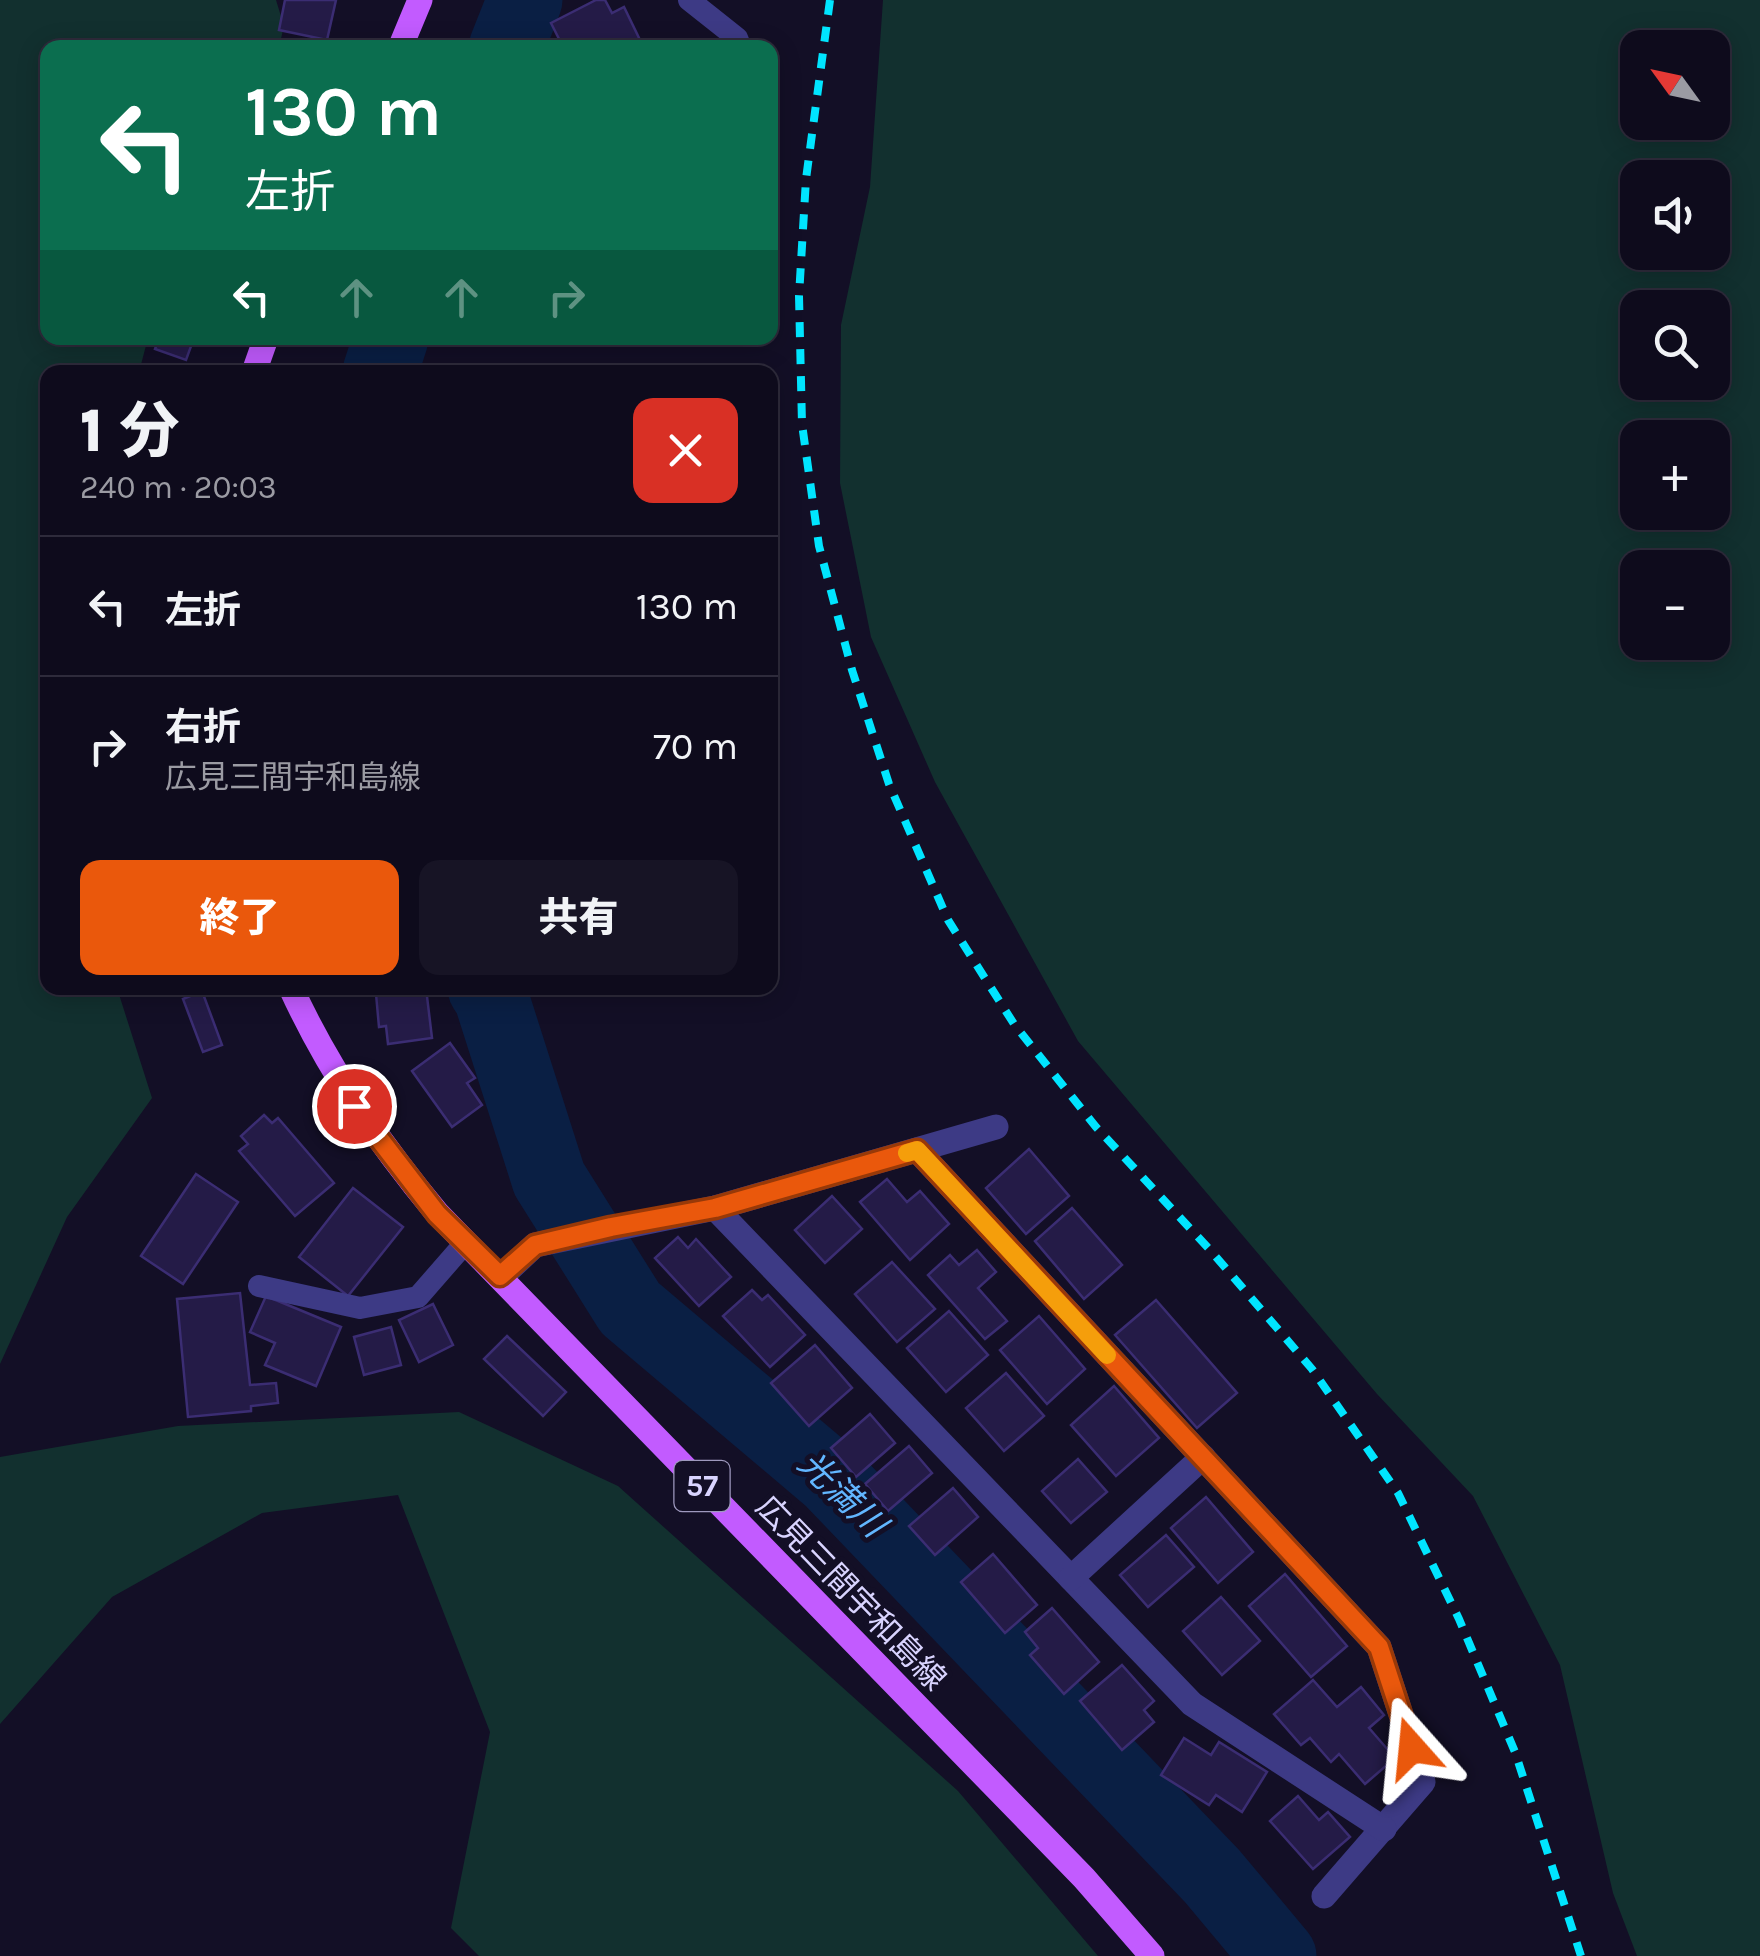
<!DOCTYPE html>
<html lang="ja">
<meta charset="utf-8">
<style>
body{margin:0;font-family:Karla,"Noto Sans JP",sans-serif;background:#171425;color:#f1f3f6;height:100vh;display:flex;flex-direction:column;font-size:38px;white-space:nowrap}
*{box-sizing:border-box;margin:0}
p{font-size:32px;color:#9b9ba3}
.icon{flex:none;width:55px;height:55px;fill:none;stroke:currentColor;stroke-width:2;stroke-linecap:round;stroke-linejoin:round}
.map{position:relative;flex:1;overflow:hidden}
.drawer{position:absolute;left:40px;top:365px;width:738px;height:630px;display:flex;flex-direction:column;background:#0e0b1c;border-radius:20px;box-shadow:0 5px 25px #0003,0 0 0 2px #2e2b3b}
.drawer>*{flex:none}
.guide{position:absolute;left:40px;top:40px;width:738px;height:305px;border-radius:20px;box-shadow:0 5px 25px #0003,0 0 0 2px #2e2b3b;background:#0b6e4f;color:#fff;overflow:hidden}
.needle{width:65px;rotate:303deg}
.fabs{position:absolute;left:1620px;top:30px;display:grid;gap:20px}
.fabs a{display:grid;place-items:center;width:110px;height:110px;border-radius:20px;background:#0e0b1c;box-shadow:0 5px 25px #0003,0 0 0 2px #2e2b3b;font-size:50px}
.pin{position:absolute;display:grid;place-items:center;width:85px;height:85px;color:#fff;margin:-42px;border:5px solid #fff;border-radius:50%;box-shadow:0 2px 10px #0007}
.me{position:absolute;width:110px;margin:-55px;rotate:342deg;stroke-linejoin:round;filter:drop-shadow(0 0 8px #0008)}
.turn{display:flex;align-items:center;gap:35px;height:210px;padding:0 40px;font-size:45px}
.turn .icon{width:130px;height:130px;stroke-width:2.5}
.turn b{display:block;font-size:70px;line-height:85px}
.lanes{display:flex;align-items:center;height:95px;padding:0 40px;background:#0003;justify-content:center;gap:50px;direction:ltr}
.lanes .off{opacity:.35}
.round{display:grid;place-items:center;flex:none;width:105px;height:105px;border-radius:20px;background:#171425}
.head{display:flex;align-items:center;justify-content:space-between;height:170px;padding:0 40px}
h1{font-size:60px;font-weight:800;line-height:75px}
.action{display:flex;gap:20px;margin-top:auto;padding:20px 40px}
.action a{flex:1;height:115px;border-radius:20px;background:#ea580c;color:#fff;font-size:40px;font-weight:800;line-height:115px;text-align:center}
.action a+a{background:#171425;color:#f1f3f6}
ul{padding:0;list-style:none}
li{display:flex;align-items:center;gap:30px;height:140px;padding:0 40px;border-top:2px solid #2e2b3b}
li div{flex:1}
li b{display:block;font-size:38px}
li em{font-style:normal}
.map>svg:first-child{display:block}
</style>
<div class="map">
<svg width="1760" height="1956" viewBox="0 0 1760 1956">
<rect width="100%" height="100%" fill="#130f26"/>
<g fill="#12302f" fill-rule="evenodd">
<path d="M0 0H276L284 26 279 47 48 48V338H148L139 372H48V988H117L152 1098 67 1217 0 1364Z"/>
<path d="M883 0H1760V1956H1637L1613 1893 1560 1665 1473 1496 1377 1394 1078 1041 935 782 871 637 840 483 841 325 870 187ZM1638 48H1712V122H1638ZM1638 178H1712V252H1638ZM1638 308H1712V382H1638ZM1638 438H1712V512H1638ZM1638 568H1712V642H1638Z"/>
<path d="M459 1412 618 1486 958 1791 1098 1956H479L451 1928 490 1732 398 1495 262 1513 112 1597 0 1724V1457L178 1426Z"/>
</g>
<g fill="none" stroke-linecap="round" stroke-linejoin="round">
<g stroke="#0a1f44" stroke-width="75">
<path d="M506 48 525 0"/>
<path d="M380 372 391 338"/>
<path d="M485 988 491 997 549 1179 630 1308 831 1478 1212 1876 1279 1956"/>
</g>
</g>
<g fill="#241b47" stroke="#3b2d73" stroke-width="2.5">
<path d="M285 0H336L327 40 279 30Z"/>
<path d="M596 0H605L612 13 624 7 640 40 624 48H554L552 43 559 39 551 23Z"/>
<path d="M159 338H194L186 360 155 349Z"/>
<path d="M149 365 193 372H148Z"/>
<path d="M363 988H426L432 1038 388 1044 386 1026 379 1027 376 994 364 995Z"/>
<path d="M202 991 222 1045 203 1052 183 999Z"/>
<path d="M450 1043 475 1078 467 1083 482 1105 452 1127 412 1071Z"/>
<path d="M264 1115 272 1123 278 1118 334 1183 295 1216 239 1151 248 1144 241 1136Z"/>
<path d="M1029 1149 1069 1196 1026 1234 986 1188Z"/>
<path d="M196 1174 238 1202 183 1284 141 1256Z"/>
<path d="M887 1179 907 1202 920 1191 949 1224 910 1260 860 1202Z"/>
<path d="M353 1188 403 1227 348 1296 299 1257Z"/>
<path d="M832 1196 862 1229 825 1263 795 1230Z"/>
<path d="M1072 1208 1122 1265 1084 1299 1035 1241Z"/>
<path d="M678 1237 688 1248 696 1239 731 1277 699 1306 655 1258Z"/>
<path d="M977 1250 996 1272 978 1288 1007 1321 985 1339 928 1275 950 1255 959 1265Z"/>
<path d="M892 1262 935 1309 897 1342 855 1294Z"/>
<path d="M752 1290 762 1300 768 1295 805 1335 770 1367 723 1316Z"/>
<path d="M240 1293 250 1385 276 1383 278 1403 251 1406V1411L188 1417 177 1299Z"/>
<path d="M266 1296 341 1327 316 1386 265 1365 275 1343 250 1332Z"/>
<path d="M1156 1300 1237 1393 1197 1428 1115 1335Z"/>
<path d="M433 1304 453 1345 419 1362 399 1320Z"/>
<path d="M949 1311 988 1355 946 1392 907 1348Z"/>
<path d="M1039 1316 1085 1369 1047 1404 1000 1350Z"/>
<path d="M391 1327 401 1365 364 1375 354 1337Z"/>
<path d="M507 1336 566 1392 543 1416 484 1359Z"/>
<path d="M815 1345 852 1388 809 1426 771 1383Z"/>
<path d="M1006 1373 1044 1416 1004 1451 966 1408Z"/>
<path d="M1114 1386 1159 1438 1116 1476 1071 1425Z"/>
<path d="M870 1414 895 1443 856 1477 831 1448Z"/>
<path d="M909 1446 932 1473 888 1511 865 1484Z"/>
<path d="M1078 1459 1107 1492 1071 1523 1042 1491Z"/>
<path d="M953 1488 978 1517 935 1555 909 1526Z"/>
<path d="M1206 1497 1253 1552 1218 1583 1171 1528Z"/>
<path d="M1166 1535 1194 1567 1148 1607 1120 1575Z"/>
<path d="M993 1554 1037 1605 1005 1633 961 1582Z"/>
<path d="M1285 1574 1347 1646 1311 1677 1249 1606Z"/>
<path d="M1221 1597 1260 1641 1222 1675 1183 1631Z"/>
<path d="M1052 1608 1099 1662 1064 1694 1030 1655 1038 1648 1025 1632Z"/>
<path d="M1122 1665 1154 1701 1144 1710 1154 1722 1122 1750 1080 1701Z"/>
<path d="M1313 1680 1337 1707 1361 1687 1384 1715 1369 1728 1395 1758 1365 1784 1339 1754 1331 1762 1310 1738 1301 1745 1274 1714Z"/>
<path d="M1184 1738 1211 1755 1219 1742 1267 1772 1242 1812 1216 1795 1209 1805 1161 1775Z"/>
<path d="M1298 1796 1319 1820 1328 1812 1350 1837 1313 1869 1270 1821Z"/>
</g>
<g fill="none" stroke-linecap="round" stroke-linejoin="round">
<g stroke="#3d3a85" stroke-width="22">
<path d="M689 0 737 38 741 48"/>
<path d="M259 1286 360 1308 418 1297 466 1242"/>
</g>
<g stroke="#3d3a85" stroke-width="25">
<path d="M917 1150 1379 1647 1423 1782 1324 1896"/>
<path d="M715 1208 1192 1704 1384 1829"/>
<path d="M501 1277 535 1245 715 1208 996 1127"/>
<path d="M1071 1578 1203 1457"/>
</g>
<g stroke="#c25bff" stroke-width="25">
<path d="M400 48 420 0"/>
<path d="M254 372 266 338"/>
<path d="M291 988C329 1071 379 1143 437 1213L1084 1878 1152 1956"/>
</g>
<path stroke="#00e5ff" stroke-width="8" stroke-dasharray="15 12" stroke-linecap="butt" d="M830 0 806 179 799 296 802 424 819 546 852 670 889 784 948 920 1014 1024 1096 1127 1211 1251 1312 1369 1398 1493 1459 1619 1515 1752 1581 1956"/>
</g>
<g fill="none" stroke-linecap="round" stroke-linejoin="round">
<g stroke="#983908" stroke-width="25">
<path id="route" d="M354 1106 437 1214 500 1276 535 1245 611 1227 715 1208 917 1150 1379 1647 1412 1748"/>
</g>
<use href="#route" stroke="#ea580c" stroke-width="18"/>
<path stroke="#f59e0b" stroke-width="18" d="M907 1153 917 1150 1107 1355"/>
</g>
<g text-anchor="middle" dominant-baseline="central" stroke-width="10" stroke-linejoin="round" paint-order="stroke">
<rect fill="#130f26" stroke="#9e99be" stroke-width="2.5" x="674.5" y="1461" width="55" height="50" rx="8"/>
<g font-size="30" font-weight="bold" fill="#d9d4ff">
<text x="702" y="1486">57</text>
</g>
<g font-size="32" fill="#d9d4ff" stroke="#130f26">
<text transform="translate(851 1593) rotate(46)">広見三間宇和島線</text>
</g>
<g font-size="35" font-style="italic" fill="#62b6ff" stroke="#130f26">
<text transform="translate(842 1494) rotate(44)">光満川</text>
</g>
</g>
</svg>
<div class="fabs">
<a><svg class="needle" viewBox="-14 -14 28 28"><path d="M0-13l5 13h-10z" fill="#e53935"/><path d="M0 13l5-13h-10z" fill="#9b9ba3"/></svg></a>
<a><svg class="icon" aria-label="sound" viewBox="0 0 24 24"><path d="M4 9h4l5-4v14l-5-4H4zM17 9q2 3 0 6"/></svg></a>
<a><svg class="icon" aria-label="search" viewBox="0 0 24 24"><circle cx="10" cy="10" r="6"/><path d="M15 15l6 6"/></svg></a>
<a>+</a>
<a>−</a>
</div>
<div class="pin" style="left:354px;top:1106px;background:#d93025"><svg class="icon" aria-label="arrive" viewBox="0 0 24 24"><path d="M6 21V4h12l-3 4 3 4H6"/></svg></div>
<svg class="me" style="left:1412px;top:1748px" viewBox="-20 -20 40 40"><path d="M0-17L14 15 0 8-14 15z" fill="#ea580c" stroke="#fff" stroke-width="4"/></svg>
<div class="guide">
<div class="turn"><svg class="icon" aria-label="left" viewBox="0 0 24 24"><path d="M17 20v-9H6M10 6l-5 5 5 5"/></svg><div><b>130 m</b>左折</div></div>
<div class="lanes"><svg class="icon" aria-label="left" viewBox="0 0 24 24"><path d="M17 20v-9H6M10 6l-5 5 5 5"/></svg><svg class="icon off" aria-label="ahead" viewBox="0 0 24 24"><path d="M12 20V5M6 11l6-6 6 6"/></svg><svg class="icon off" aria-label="ahead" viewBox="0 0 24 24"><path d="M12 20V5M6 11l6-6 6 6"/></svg><svg class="icon off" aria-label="right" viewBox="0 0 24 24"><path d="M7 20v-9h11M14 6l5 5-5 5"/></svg></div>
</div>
<section class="drawer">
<div class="head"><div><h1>1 分</h1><p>240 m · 20:03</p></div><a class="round" style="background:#d93025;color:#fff"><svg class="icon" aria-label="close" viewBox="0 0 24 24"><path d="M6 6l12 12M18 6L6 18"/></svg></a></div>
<ul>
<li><svg class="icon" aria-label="left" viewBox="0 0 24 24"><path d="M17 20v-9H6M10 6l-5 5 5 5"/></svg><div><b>左折</b></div><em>130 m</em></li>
<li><svg class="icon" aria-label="right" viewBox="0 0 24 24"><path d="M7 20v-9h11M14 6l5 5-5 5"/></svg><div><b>右折</b><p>広見三間宇和島線</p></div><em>70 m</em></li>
</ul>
<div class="action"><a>終了</a><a>共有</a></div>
</section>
</div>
